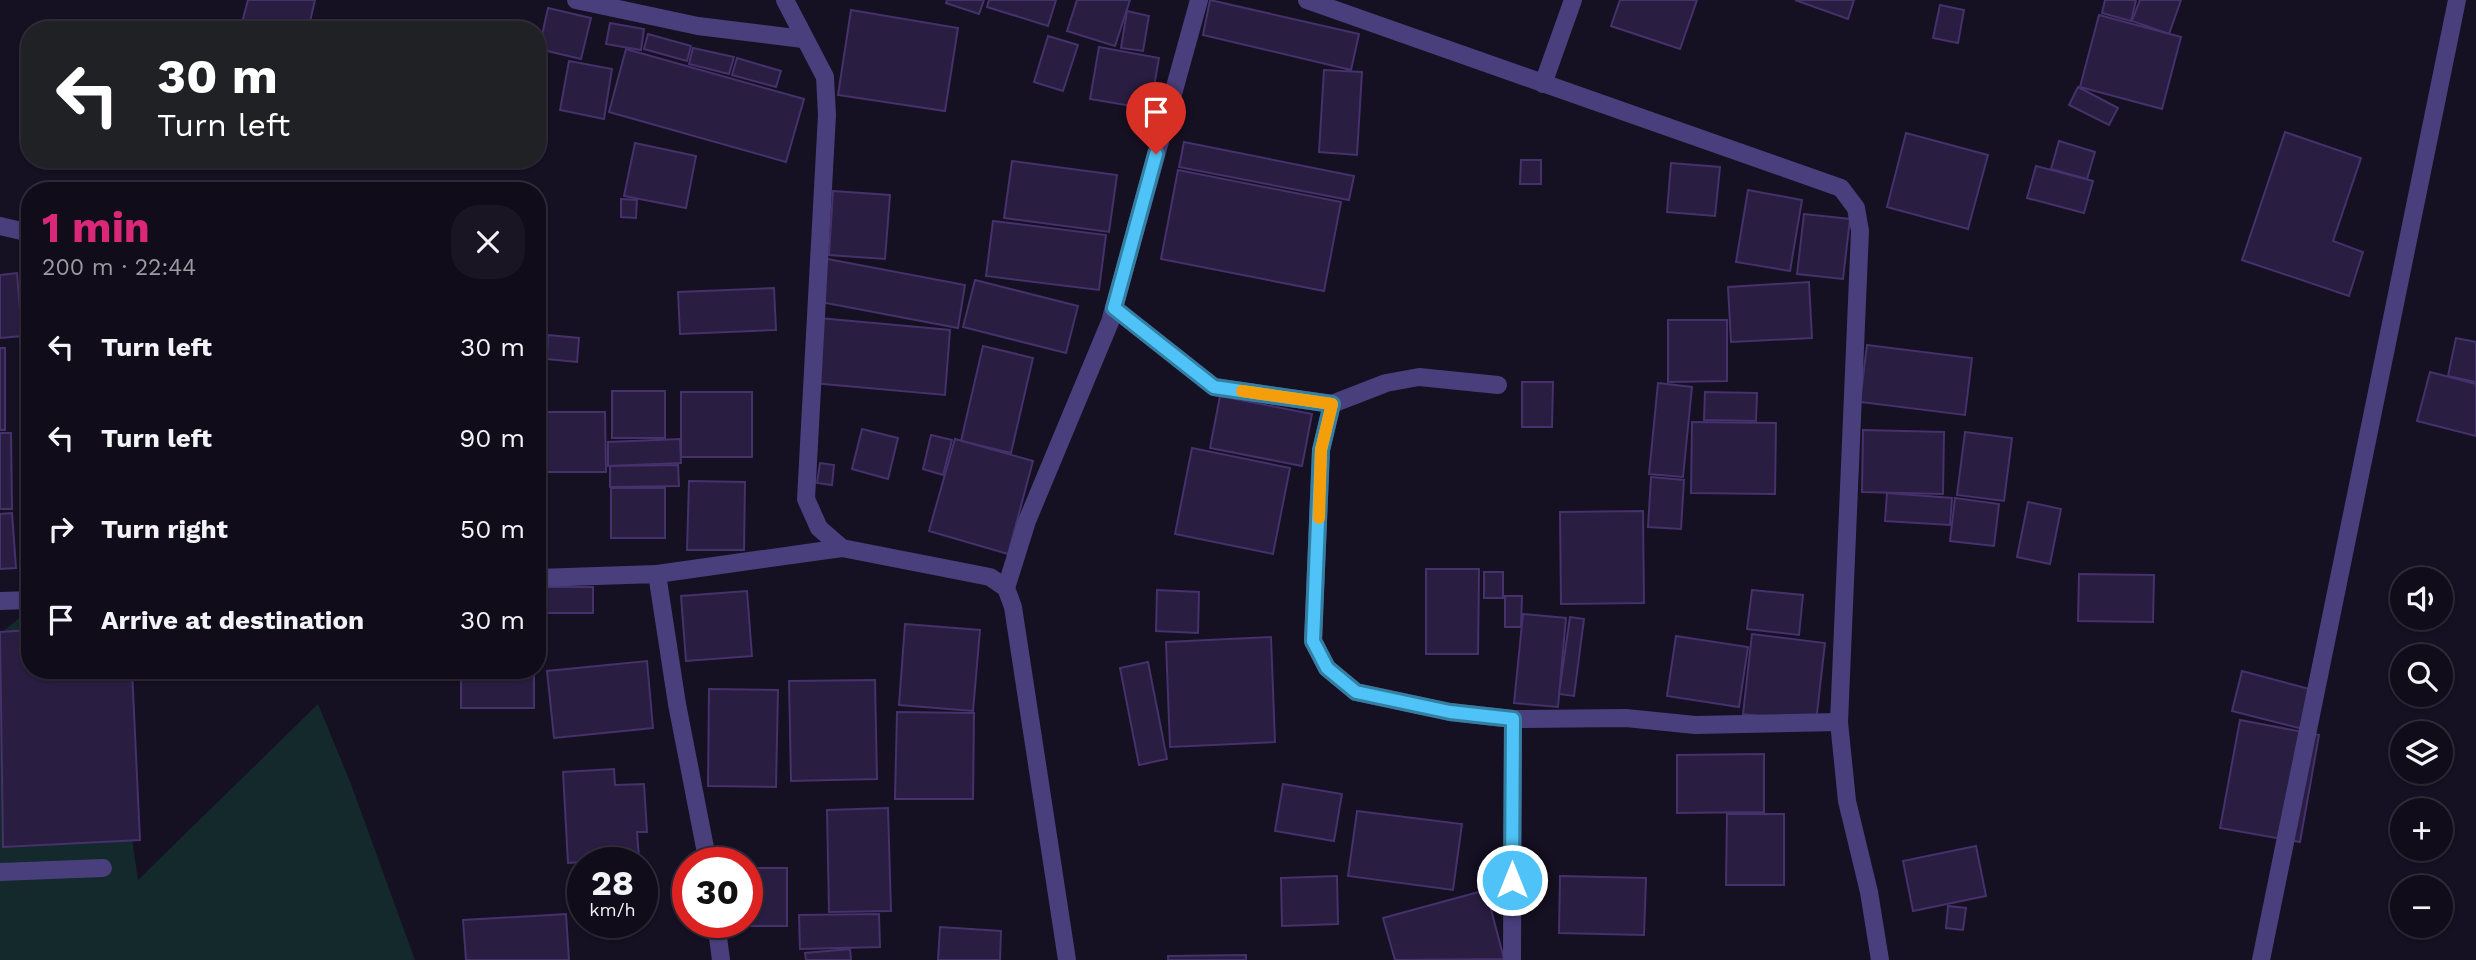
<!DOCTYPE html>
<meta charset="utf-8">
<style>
body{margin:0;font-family:"Work Sans",sans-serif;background:#191523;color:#f1f3f6;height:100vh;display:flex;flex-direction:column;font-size:26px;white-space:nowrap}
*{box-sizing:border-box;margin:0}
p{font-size:23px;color:#9c9ba2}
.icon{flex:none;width:38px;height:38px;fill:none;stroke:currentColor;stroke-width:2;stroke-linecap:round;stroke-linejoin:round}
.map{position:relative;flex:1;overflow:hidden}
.details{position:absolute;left:21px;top:182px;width:525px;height:497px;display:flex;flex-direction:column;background:#100c1a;border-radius:28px;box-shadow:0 2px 5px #0004,0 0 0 2px #302c39}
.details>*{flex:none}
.guide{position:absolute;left:21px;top:21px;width:525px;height:147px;border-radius:28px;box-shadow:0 2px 5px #0004,0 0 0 2px #302c39;background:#202124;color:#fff;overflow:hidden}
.tools{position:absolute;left:2390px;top:567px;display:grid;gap:14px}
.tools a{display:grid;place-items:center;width:63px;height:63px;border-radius:50%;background:#100c1a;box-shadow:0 2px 5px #0004,0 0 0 2px #302c39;font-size:35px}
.speed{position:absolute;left:567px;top:847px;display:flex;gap:14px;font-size:35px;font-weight:700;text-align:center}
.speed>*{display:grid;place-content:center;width:91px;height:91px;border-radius:50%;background:#100c1a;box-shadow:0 2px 5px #0004,0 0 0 2px #302c39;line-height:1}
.speed small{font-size:18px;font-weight:400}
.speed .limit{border:10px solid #d22;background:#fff;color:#111}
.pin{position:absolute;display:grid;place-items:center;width:60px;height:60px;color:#fff;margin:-72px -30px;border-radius:50% 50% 50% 0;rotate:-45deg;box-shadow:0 0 7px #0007}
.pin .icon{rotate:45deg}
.me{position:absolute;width:77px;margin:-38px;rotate:0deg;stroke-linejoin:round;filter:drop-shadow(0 0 5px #0008)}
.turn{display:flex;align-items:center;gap:24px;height:147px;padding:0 21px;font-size:32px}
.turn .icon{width:91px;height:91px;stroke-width:2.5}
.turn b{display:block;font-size:49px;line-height:60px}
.round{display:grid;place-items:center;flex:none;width:74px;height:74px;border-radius:28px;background:#191523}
.headline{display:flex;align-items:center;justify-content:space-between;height:119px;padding:0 21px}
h1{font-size:42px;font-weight:700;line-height:52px;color:#db2777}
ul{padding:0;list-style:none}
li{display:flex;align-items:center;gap:21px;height:91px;padding:0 21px}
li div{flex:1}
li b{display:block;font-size:26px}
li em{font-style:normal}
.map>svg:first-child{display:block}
</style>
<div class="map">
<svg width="2476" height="960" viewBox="0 0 2476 960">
<rect width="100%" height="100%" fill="#151022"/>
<path fill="#13292b" d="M30 609V670H108L138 880 318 704 351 784 415 960H0V634Z"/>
<g fill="#291d41" stroke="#45316b" stroke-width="2">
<path d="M248 0H315L308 30H240Z"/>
<path d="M947 0H984L979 14 946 3Z"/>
<path d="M989 0H1056L1048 26 987 7Z"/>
<path d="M1077 0H1130L1115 46 1067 31Z"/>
<path d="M1210 0 1359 34 1351 70 1203 35Z"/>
<path d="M1620 0H1697L1680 49 1611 26Z"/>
<path d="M1795 0H1854L1848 19Z"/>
<path d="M2105 0H2136L2131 21 2102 13Z"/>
<path d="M2140 0H2181L2169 34 2132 21Z"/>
<path d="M1940 5 1964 10 1958 43 1933 38Z"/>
<path d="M548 8 591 18 581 59 539 49Z"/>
<path d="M851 10 958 28 945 111 838 95Z"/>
<path d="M1127 11 1149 16 1143 51 1121 48Z"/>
<path d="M2099 15 2181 37 2162 109 2080 87Z"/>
<path d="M610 23 644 29 641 50 606 44Z"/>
<path d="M648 34 691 46 687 61 644 49Z"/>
<path d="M1048 36 1078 45 1063 91 1034 82Z"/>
<path d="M1099 47 1159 58 1150 109 1090 99Z"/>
<path d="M693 48 734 57 729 74 689 64Z"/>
<path d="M626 49 804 99 786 162 609 112Z"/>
<path d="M737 58 781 71 776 87 732 75Z"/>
<path d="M569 61 612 69 604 119 560 110Z"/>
<path d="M1324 70 1362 72 1357 155 1319 152Z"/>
<path d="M2078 87 2118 108 2109 125 2069 105Z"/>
<path d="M2285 132 2361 158 2333 241 2363 252 2349 296 2242 260Z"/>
<path d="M1906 133 1988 155 1968 229 1887 207Z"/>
<path d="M2059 141 2095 152 2087 179 2051 169Z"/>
<path d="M1184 142 1354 176 1349 200 1179 167Z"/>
<path d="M635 143 696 156 686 208 624 196Z"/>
<path d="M1521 160H1541V184H1520Z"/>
<path d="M1012 161 1117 175 1109 232 1004 218Z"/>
<path d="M1671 163 1720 167 1715 216 1667 212Z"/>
<path d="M2036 166 2093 181 2084 213 2027 198Z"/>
<path d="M1178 170 1341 202 1324 291 1161 259Z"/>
<path d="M1748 190 1802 200 1790 271 1736 262Z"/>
<path d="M833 191 890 195 885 259 829 255Z"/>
<path d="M621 199 637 200 636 218 621 217Z"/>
<path d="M1804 214 1850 219 1843 279 1797 274Z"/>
<path d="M993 221 1106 235 1099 290 986 276Z"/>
<path d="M817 257 965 285 958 328 810 300Z"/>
<path d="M17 273 22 336 0 338V275Z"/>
<rect x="25" y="277" width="5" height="61"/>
<path d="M975 280 1078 306 1066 353 963 327Z"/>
<path d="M1809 282 1812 338 1731 342 1728 287Z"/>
<path d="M774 288 776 330 680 334 678 292Z"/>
<path d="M819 318 950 330 945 395 813 383Z"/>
<path d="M1668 320H1727V381L1668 382Z"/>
<path d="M548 335 579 338 577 362 547 359Z"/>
<path d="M2456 338 2476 342V382L2448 376Z"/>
<path d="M1867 345 1972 358 1965 415 1860 402Z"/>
<path d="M983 346 1033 358 1011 453 961 441Z"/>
<rect x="0" y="348" width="5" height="82"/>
<path d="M2430 372 2476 384V436L2417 421Z"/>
<path d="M1522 382H1553L1552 427H1522Z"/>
<path d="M1658 383 1692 387 1683 477 1649 474Z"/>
<rect x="612" y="391" width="53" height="47"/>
<rect x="681" y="392" width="71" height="65"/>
<path d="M1705 392 1757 393 1756 421 1704 420Z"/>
<path d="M1220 396 1312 414 1302 466 1210 448Z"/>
<path d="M541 412H605L606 472H542Z"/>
<path d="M1692 422 1776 423 1775 494 1691 493Z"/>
<path d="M862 429 898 438 888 479 852 469Z"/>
<path d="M1863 430 1944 432 1943 494 1862 492Z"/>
<path d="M1965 432 2012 438 2004 501 1957 495Z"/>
<path d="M0 433H11L12 509H0Z"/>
<path d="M931 435 952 440 943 475 923 469Z"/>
<path d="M680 439 681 463 608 466V442Z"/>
<path d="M955 439 1033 461 1008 554 929 531Z"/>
<path d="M1192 448 1290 468 1273 554 1175 534Z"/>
<path d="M820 463 834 465 832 485 817 483Z"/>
<path d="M678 465 679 486 610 487V466Z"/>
<path d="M1651 477 1684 480 1681 529 1648 527Z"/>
<path d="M689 481 745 482 744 550H687Z"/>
<rect x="611" y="488" width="54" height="50"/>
<path d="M1887 493 1952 498 1950 525 1885 521Z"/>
<path d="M1955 498 1999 504 1994 546 1950 541Z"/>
<path d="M2028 502 2061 509 2050 564 2017 557Z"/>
<path d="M1643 511 1644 603 1561 604 1560 512Z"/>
<path d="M12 513 16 568 0 569V514Z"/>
<path d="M1426 569H1479L1478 654H1426Z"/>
<rect x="1484" y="572" width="19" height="26"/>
<path d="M2079 574 2154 575 2153 622 2078 621Z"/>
<rect x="537" y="587" width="56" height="26"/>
<path d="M1157 590 1199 592 1198 633 1156 631Z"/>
<path d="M1752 590 1803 595 1799 635 1747 629Z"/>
<path d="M747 591 752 656 686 661 681 596Z"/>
<path d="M1505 596H1522L1521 627H1505Z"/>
<path d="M1523 614 1566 618 1558 707 1514 703Z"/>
<path d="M1570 617 1584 619 1574 696 1559 694Z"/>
<path d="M905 624 980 630 973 711 899 705Z"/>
<path d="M30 630V670H132L140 840 3 847 0 632Z"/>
<path d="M1752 634 1825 643 1816 722 1743 714Z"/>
<path d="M1676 636 1748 647 1739 707 1667 696Z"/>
<path d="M1271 637 1275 742 1170 747 1166 642Z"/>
<path d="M647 661 653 728 554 738 547 671Z"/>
<path d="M1148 662 1167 759 1139 765 1120 668Z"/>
<rect x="461" y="670" width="73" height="38"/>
<path d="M2242 671 2313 690 2303 729 2232 711Z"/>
<path d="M875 680 877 779 791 781 789 681Z"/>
<path d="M709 689 778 690 776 787 708 786Z"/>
<path d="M897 712 974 713 973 799H895Z"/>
<path d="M2240 720 2319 735 2300 842 2220 828Z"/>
<path d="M1764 754V812L1677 813V755Z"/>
<path d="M614 769 615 785 644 784 647 832H637L639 858 568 863 563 772Z"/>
<path d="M1283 784 1342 794 1334 841 1275 831Z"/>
<path d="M888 808 891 911 829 912 827 810Z"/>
<path d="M1357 811 1462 824 1453 890 1348 876Z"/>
<path d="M1727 814H1784V885H1726Z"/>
<path d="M1976 846 1986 896 1913 911 1903 861Z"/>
<path d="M747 868H787V926H720V922H747Z"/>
<path d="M1337 876 1338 924 1282 926 1281 878Z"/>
<path d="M1560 876 1646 878 1644 935 1559 933Z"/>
<path d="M1486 890 1504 959 1395 960 1383 918Z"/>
<path d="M1948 906 1966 908 1963 930 1946 928Z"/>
<path d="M566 914 569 960H466L463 920Z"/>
<path d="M879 914 880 947 800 949 799 915Z"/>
<path d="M940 927 1001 931 1000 960H938Z"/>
<path d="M850 949 851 960H806L805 953Z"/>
<path d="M1246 955V960H1168V956Z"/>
</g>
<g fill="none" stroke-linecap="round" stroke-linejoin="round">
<g stroke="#493f7d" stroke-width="18">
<path d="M576 0 698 26 803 39"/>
<path d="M785 0 825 77 827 115 806 499 819 528 842 548 990 577 1006 588 1013 607 1067 960"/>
<path d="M1307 0 1841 188 1856 208 1860 231 1839 722 1847 801 1869 892 1880 960"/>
<path d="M1543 84 1573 0"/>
<path d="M0 226 30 233"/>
<path d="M1114 308 1214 387 1332 404 1386 383 1419 377 1498 385"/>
<path d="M1332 404 1321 450 1313 641 1327 668 1356 692 1450 712 1513 719 1626 718 1695 725 1839 722"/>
<path d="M657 574 842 548"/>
<path d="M537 578 657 574 677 704 708 863"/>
<path d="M1006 588 1027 521 1110 322 1199 0"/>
<path d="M0 601 30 600"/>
<path d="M0 872 103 868"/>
<path d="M716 922 721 960"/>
<path d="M1512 960 1513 719"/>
<path d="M2261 960 2457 0"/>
</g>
</g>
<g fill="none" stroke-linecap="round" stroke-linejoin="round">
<g stroke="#337fa1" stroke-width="18">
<path id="route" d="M1156 154 1114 308 1214 387 1332 404 1321 450 1313 641 1327 668 1356 692 1450 712 1513 719 1512 880"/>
</g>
<use href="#route" stroke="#4fc3f7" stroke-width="12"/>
<path stroke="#f59e0b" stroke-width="12" d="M1242 391 1332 404 1321 450 1319 518"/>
</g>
</svg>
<div class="tools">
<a><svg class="icon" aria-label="sound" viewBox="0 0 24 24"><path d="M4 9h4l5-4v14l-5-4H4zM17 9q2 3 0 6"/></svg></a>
<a><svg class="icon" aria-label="search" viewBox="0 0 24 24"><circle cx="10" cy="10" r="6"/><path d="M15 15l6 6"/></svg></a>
<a><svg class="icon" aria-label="layers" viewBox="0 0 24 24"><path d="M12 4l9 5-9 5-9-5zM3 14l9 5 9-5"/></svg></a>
<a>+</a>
<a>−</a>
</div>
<div class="speed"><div>28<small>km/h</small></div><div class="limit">30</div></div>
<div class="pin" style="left:1156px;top:154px;background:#d93025"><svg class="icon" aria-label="arrive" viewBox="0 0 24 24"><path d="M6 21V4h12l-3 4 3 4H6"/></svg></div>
<svg class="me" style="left:1512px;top:880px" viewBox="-20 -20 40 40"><circle r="17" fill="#4fc3f7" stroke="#fff" stroke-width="3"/><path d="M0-11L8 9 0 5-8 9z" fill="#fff"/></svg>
<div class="guide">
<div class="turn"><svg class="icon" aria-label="left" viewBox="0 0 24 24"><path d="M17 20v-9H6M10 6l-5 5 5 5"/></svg><div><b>30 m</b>Turn left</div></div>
</div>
<section class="details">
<div class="headline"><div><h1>1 min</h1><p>200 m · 22:44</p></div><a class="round"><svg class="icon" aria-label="close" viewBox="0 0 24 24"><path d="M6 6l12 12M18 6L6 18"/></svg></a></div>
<ul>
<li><svg class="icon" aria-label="left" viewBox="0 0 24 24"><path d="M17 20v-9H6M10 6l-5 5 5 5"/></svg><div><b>Turn left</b></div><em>30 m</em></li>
<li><svg class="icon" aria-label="left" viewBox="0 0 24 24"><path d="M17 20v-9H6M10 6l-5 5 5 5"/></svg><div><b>Turn left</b></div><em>90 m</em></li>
<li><svg class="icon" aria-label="right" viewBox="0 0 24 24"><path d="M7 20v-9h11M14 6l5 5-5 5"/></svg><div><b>Turn right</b></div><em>50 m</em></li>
<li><svg class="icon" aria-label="arrive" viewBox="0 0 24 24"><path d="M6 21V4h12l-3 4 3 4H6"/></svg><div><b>Arrive at destination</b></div><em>30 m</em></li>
</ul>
</section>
</div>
